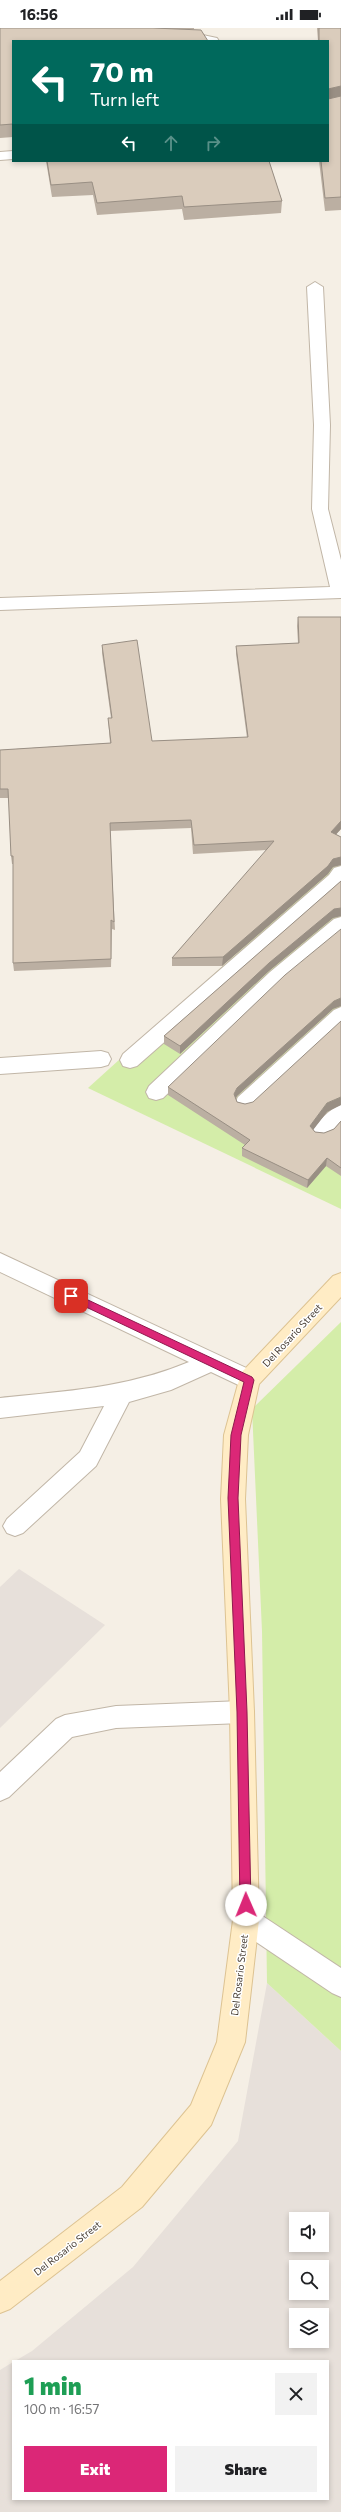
<!DOCTYPE html>
<meta charset="utf-8">
<style>
body{margin:0;font-family:Commissioner,sans-serif;background:#f2f2f2;color:#202124;height:100vh;display:flex;flex-direction:column;font-size:15px;white-space:nowrap}
*{box-sizing:border-box;margin:0}
p{font-size:13px;color:#757577}
.icon{flex:none;width:22px;height:22px;fill:none;stroke:currentColor;stroke-width:2;stroke-linecap:round;stroke-linejoin:round}
.map{position:relative;flex:1;overflow:hidden}
.sheet{position:absolute;left:12px;top:2332px;width:317px;height:140px;display:flex;flex-direction:column;background:#fff;border-radius:0px;box-shadow:0 2px 6px #0003}
.sheet>*{flex:none}
.banner{position:absolute;left:12px;top:12px;width:317px;height:122px;border-radius:0px;box-shadow:0 2px 6px #0003;background:#00695c;color:#fff;overflow:hidden}
.controls{position:absolute;left:289px;top:2184px;display:grid;gap:8px}
.controls a{display:grid;place-items:center;width:40px;height:40px;border-radius:0px;background:#fff;box-shadow:0 2px 6px #0003;font-size:20px}
.pin{position:absolute;display:grid;place-items:center;width:34px;height:34px;color:#fff;margin:-17px;border-radius:8px;box-shadow:0 2px 6px #0006}
.me{position:absolute;width:44px;margin:-22px;rotate:359deg;stroke-linejoin:round;filter:drop-shadow(0 0 3px #0008)}
.turn{display:flex;align-items:center;gap:14px;height:84px;padding:0 12px;font-size:18px}
.turn .icon{width:52px;height:52px;stroke-width:2.5}
.turn b{display:block;font-size:28px;line-height:34px}
.lanes{display:flex;align-items:center;height:38px;padding:0 12px;background:#0003;justify-content:center;gap:20px;direction:ltr}
.lanes .off{opacity:.35}
.round{display:grid;place-items:center;flex:none;width:42px;height:42px;border-radius:0px;background:#f2f2f2}
.overview{display:flex;align-items:center;justify-content:space-between;height:68px;padding:0 12px}
h1{font-size:24px;font-weight:800;line-height:30px;color:#1e9e55}
.cta{display:flex;gap:8px;margin-top:auto;padding:8px 12px}
.cta a{flex:1;height:46px;border-radius:0px;background:#db2777;color:#fff;font-size:16px;font-weight:800;line-height:46px;text-align:center}
.cta a+a{background:#f2f2f2;color:#202124}
.status{display:flex;justify-content:space-between;align-items:center;height:28px;padding:0 20px;background:#fff;direction:ltr}
.status svg{height:11px;fill:currentColor}
.map>svg:first-child{display:block}
</style>
<div class="status"><b>16:56</b><svg viewBox="0 0 49 12"><path d="M0 12V9h3v3zM5 12V6h3v6zM10 12V3h3v9zM15 12V0h3v12zM26 1h20v11H26zM47 4h2v5h-2z"/></svg></div>
<div class="map">
<svg width="341" height="2484" viewBox="0 0 341 2484">
<rect width="100%" height="100%" fill="#f5efe5"/>
<g fill="#e7e0da" fill-rule="evenodd">
<path d="M19 1541 105 1597 0 1700V1559Z"/>
<path d="M267 1955 341 2023V2484H0V2342L13 2334V2471H328V2333H15L32 2323 133 2239 238 2113ZM296 2191H322V2217H296ZM296 2239H322V2265H296ZM296 2287H322V2313H296Z"/>
</g>
<g fill="#d4eda9">
<path d="M341 831V1181L88 1060Z"/>
<path d="M341 1294V2023L267 1955 262 1603 252 1381Z"/>
</g>
<g fill="none" stroke-linecap="round" stroke-linejoin="round">
<g stroke="#c1b6a7" stroke-width="2">
<g id="service">
<path d="M179 2 217 10 219 13H192L174 9 172 6Z"/>
<path d="M315 254 323 259 330 397 328 481 341 532V570L0 582V570L330 559 312 481 314 397 307 259Z"/>
<path d="M341 838V859L137 1038 130 1040 123 1038 120 1032 123 1026 329 847 334 840Z"/>
<path d="M341 889V907L284 954 163 1070 156 1072 149 1070 146 1064 149 1058 270 944 334 891Z"/>
<path d="M341 979V999L252 1081 245 1083 238 1081 235 1075 238 1069 334 982Z"/>
<path d="M101 1023 108 1025 111 1031 108 1037 101 1039 0 1046V1030Z"/>
<path d="M341 1077V1099C332 1108 328 1115 315 1111L311 1105C317 1094 329 1081 341 1077Z"/>
<path d="M0 1225 257 1345 260 1352 257 1359 249 1362 211 1344 171 1362 129 1374 96 1438 23 1505 15 1508 7 1505 3 1498 7 1491 80 1424 104 1378 0 1390V1370C66 1363 127 1360 189 1334L0 1244Z"/>
<path d="M242 1673 251 1676 254 1684 251 1692 242 1695 116 1700 72 1709 9 1769 0 1773V1744L56 1691 65 1687 116 1678Z"/>
<path d="M246 1879 255 1883 341 1940V1969L332 1965 237 1901 233 1892 237 1883Z"/>
</g>
</g>
<g stroke="#c1b6a7" stroke-width="2">
<path id="minor" d="M13 123V131L0 132V124Z"/>
</g>
<g stroke="#ddc392" stroke-width="2">
<path id="secondary" d="M341 1245V1269L259 1356 248 1407 245 1471 254 1684 259 1892 245 2014 211 2097 142 2179 10 2281 0 2285V2253L122 2159 191 2077 217 2014 233 1892 230 1684 221 1471 224 1407 241 1345 333 1248Z"/>
</g>
<use href="#service" fill="#fff" fill-rule="evenodd"/>
<use href="#minor" fill="#fff" fill-rule="evenodd"/>
<use href="#secondary" fill="#ffecc5" fill-rule="evenodd"/>
</g>
<g fill="#bbafa2">
<path d="M0 0H194V1L13 13V109L0 110Z"/>
<path d="M317 0H341V182L325 183 319 133H328V13H318Z"/>
<path d="M46 133H269L282 173 281 185 184 192 182 181 97 187 93 167 52 169Z"/>
<path d="M298 589H341V801L336 806 341 809V837L333 839 328 846 222 938H172V930L267 822 193 826 191 800 110 803 115 902 112 901 111 939 14 943 13 935V836H12L11 828 9 770H0V722L110 715 108 690H111L102 625V617L152 713 247 710 236 626V618L298 615 297 598Z"/>
<path d="M341 853V888L333 890 269 943 180 1026 164 1016V1008Z"/>
<path d="M333 981 237 1068 236 1070 237 1074 245 1076 327 1084 313 1101 315 1104 324 1105 334 1101 341 1093V1148L326 1138 307 1160 242 1128V1120L245 1117 168 1067V1059Z"/>
</g>
<g fill="#998f84">
<path d="M341 58V70L328 73V61Z"/>
<path d="M341 793V801L331 812V804Z"/>
<path d="M341 829V837L333 839 328 846 222 938 223 929 333 831Z"/>
<path d="M341 880V888L333 890 269 943 180 1026V1018L269 935 334 881Z"/>
<path d="M341 970V978L333 981 237 1068 234 1074V1066L237 1060 334 973Z"/>
<path d="M341 1069V1077L327 1084 310 1106V1098L327 1075Z"/>
<path d="M327 1130 326 1138 307 1160 308 1152Z"/>
</g>
<g fill="#daccbc" stroke="#998f84">
<path d="M0 0H153L201 2 208 13H13V96L0 97Z"/>
<path d="M319 0H341V58L328 61V13H319Z"/>
<path d="M341 68V169L325 170 321 133H328V71Z"/>
<path d="M47 133H269L282 173 184 179 182 168 97 175 92 154 51 157Z"/>
<path d="M298 589H341V793L331 804 341 809V829L333 831 328 838 223 929 172 930 274 813 194 817 191 792 110 795 114 894 111 892V931L13 935V828H11L8 761H0V722L111 715 108 690H112L102 617 137 612 152 713 248 709 236 618 299 615Z"/>
<path d="M341 853V880L334 881 269 935 180 1018 164 1008Z"/>
<path d="M341 901V970L334 973 237 1060 234 1066 237 1074 245 1076 253 1074 341 993V1069L327 1075 310 1098 315 1104 324 1105 334 1101 341 1093V1140L327 1130 308 1152 242 1120 250 1112 168 1059 285 947Z"/>
</g>
<path fill="#db2777" stroke="#8e194d" d="M71 1264 252 1349 254 1352 241 1407 238 1470 247 1684 251 1877 246 1883 240 1877 237 1684 228 1470 231 1407 244 1354 67 1270V1265Z"/>
<g text-anchor="middle" dominant-baseline="central" stroke-width="3" stroke-linejoin="round" paint-order="stroke">
<g font-size="10" fill="#483e34" stroke="#fff">
<text transform="translate(292 1307) rotate(-47)">Del Rosario Street</text>
<text transform="translate(239 1947) rotate(-83)">Del Rosario Street</text>
<text transform="translate(67 2220) rotate(-38)">Del Rosario Street</text>
</g>
</g>
</svg>
<div class="controls">
<a><svg class="icon" aria-label="sound" viewBox="0 0 24 24"><path d="M4 9h4l5-4v14l-5-4H4zM17 9q2 3 0 6"/></svg></a>
<a><svg class="icon" aria-label="search" viewBox="0 0 24 24"><circle cx="10" cy="10" r="6"/><path d="M15 15l6 6"/></svg></a>
<a><svg class="icon" aria-label="layers" viewBox="0 0 24 24"><path d="M12 4l9 5-9 5-9-5zM3 14l9 5 9-5"/></svg></a>
</div>
<div class="pin" style="left:71px;top:1268px;background:#d93025"><svg class="icon" aria-label="arrive" viewBox="0 0 24 24"><path d="M6 21V4h12l-3 4 3 4H6"/></svg></div>
<svg class="me" style="left:246px;top:1877px" viewBox="-20 -20 40 40"><circle r="19" fill="#fff"/><path d="M0-13L10 11 0 6-10 11z" fill="#db2777"/></svg>
<div class="banner">
<div class="turn"><svg class="icon" aria-label="left" viewBox="0 0 24 24"><path d="M17 20v-9H6M10 6l-5 5 5 5"/></svg><div><b>70 m</b>Turn left</div></div>
<div class="lanes"><svg class="icon" aria-label="left" viewBox="0 0 24 24"><path d="M17 20v-9H6M10 6l-5 5 5 5"/></svg><svg class="icon off" aria-label="ahead" viewBox="0 0 24 24"><path d="M12 20V5M6 11l6-6 6 6"/></svg><svg class="icon off" aria-label="right" viewBox="0 0 24 24"><path d="M7 20v-9h11M14 6l5 5-5 5"/></svg></div>
</div>
<section class="sheet">
<div class="overview"><div><h1>1 min</h1><p>100 m · 16:57</p></div><a class="round"><svg class="icon" aria-label="close" viewBox="0 0 24 24"><path d="M6 6l12 12M18 6L6 18"/></svg></a></div>
<div class="cta"><a>Exit</a><a>Share</a></div>
</section>
</div>
